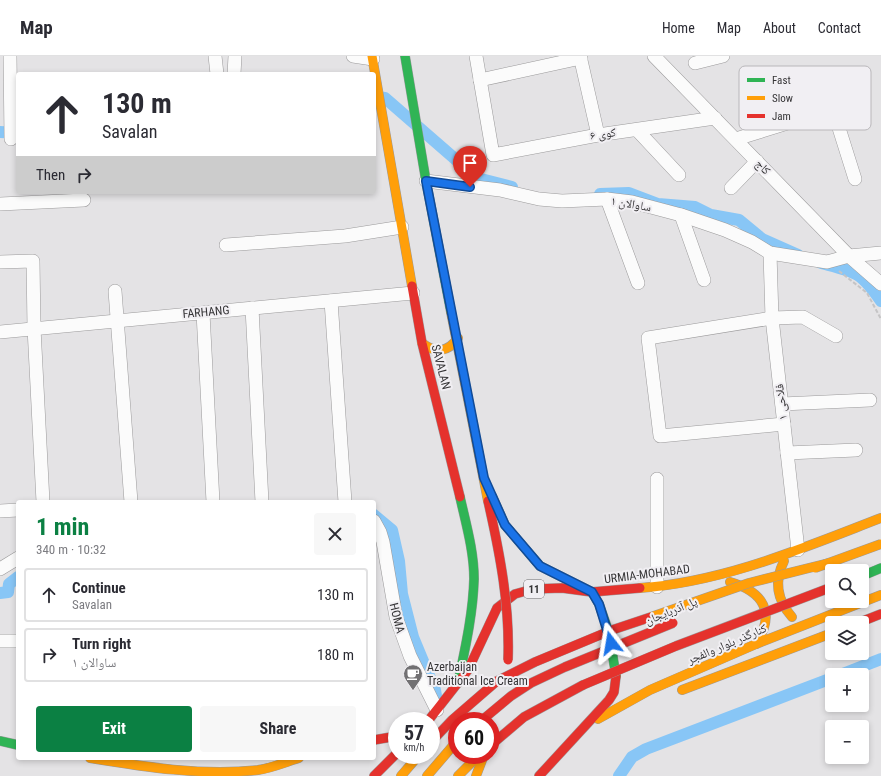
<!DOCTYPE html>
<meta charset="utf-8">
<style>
body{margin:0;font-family:"Roboto Condensed","Noto Naskh Arabic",sans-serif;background:#f7f7f7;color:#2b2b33;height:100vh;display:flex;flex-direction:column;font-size:15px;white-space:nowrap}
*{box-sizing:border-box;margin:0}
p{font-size:13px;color:#7c7c81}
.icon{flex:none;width:22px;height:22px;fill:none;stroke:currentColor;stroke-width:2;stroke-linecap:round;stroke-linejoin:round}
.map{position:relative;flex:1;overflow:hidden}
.sheet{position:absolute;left:16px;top:444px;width:360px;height:260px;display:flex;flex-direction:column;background:#fff;border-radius:4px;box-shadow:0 2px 6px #0003}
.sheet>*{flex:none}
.top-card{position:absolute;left:16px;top:16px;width:360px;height:122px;border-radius:4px;box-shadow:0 2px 6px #0003;background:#fff;color:#2b2b33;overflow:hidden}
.controls{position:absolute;left:825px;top:508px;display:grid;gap:8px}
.controls a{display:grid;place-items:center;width:44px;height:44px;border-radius:4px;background:#fff;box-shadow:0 2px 6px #0003;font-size:20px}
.speed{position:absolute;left:388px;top:656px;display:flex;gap:8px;font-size:20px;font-weight:700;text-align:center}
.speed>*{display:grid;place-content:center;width:52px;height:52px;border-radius:50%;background:#fff;box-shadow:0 2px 6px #0003;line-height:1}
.speed small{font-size:10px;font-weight:400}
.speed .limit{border:6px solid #d22;background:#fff;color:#111}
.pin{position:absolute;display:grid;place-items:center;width:34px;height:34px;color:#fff;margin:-41px -17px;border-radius:50% 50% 50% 0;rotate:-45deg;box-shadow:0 0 4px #0007}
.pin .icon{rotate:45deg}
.me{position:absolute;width:44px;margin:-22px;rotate:346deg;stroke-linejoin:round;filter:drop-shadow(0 0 3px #0008)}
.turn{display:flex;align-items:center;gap:14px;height:84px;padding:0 20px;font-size:18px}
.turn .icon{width:52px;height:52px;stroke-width:2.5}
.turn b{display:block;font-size:28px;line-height:34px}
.then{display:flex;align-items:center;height:38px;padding:0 20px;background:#0003;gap:8px;font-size:15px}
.round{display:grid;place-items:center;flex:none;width:42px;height:42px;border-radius:4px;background:#f7f7f7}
.overview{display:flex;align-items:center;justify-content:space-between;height:68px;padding:0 20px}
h1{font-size:24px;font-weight:700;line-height:30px;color:#0b8043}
.cta{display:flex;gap:8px;margin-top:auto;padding:8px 20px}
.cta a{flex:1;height:46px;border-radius:4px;background:#0b8043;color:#fff;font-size:16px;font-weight:700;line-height:46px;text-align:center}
.cta a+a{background:#f7f7f7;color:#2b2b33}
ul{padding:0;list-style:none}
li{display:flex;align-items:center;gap:12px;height:54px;margin:0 8px 6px;padding:0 12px;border:2px solid #e1e1e2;border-radius:4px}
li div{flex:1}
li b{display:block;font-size:15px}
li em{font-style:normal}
header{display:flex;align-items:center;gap:24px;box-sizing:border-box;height:56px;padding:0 20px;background:#fff;border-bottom:1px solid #e1e1e2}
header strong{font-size:19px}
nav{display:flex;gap:22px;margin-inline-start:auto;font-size:14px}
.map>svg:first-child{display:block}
</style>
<header>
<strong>Map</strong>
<nav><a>Home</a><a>Map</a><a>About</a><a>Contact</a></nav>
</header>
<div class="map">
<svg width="881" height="720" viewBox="0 0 881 720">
<rect width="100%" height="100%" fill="#e4e3e5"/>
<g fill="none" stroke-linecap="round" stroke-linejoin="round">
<g stroke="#88c6f6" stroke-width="12">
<path d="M376 41 385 42 477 122 512 131"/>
<path d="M0 76 18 77"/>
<path d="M600 138 629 137 658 148 695 151 711 159 739 164 762 183 798 199"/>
<path d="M821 207C856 216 860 215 881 245"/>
<path d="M374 459 392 474 399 505 402 538 413 581 435 634 438 651"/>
<path d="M0 537 8 536 9 528 18 521"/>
<path d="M840 619 881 603"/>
<path d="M619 720 632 701 646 693 832 622"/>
</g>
<g stroke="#9b9a9b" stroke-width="14">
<g id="street">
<path d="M10 0 11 83"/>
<path d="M215 0 217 18"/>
<path d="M353 0 373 3"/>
<path d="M476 0 493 99 598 79 715 62"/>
<path d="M580 0 598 79"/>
<path d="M654 0 849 200 881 228"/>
<path d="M695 7 723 0"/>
<path d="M234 18 235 0"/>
<path d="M480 24 581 2"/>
<path d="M637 74 679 119"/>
<path d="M736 83 833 53 855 123"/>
<path d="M426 125 500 134 539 143 562 145 607 143 632 146 681 159 725 174 752 186 770 197 827 206 849 200 881 197"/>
<path d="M731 132 757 105"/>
<path d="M607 143 638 227"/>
<path d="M0 148 84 144"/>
<path d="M681 159 704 224"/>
<path d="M226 189 345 180 402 171"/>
<path d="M770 197 772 262 798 494"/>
<path d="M0 206 33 205 34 272 43 446"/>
<path d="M115 235 131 446"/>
<path d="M331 245 345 446"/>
<path d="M252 252 262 446"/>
<path d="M203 257 213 446"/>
<path d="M0 276 413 237"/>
<path d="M782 348 870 344"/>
<path d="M784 368 660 380 648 282 772 262 803 261 836 280"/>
<path d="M787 397 856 394"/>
<path d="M0 455 18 454"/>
<path d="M374 465 380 476 383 486 396 561 410 600 437 654"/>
<path d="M0 513 18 502"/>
<path d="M657 531V423"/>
<path d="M0 585H18"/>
</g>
</g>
<g stroke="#9b9a9b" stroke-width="10">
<g id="fast">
<path d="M405 0 426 125 451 256"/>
<path d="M492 440 505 469 540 510 592 536 599 548 609 577 616 620"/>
<path d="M862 520 881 512"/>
<path d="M458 627C465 593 473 558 474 523 474 495 466 468 460 441"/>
<path d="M0 685 18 689"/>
</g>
</g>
<g stroke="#9b9a9b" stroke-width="10">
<g id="slow">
<path d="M372 0 412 230"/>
<path d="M451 256 488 445"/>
<path d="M422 287C436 298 448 296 458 282"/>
<path d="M784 505C774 525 777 544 792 561"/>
<path d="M730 526C764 536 776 557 756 588"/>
<path d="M640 532C724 526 803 492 881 462"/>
<path d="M682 634 832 577"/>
<path d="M598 663 650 634 756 588 881 539"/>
<path d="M90 702C145 711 202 720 258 714 272 712 286 706 299 702"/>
<path d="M401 720 419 699"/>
<path d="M427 720 457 685"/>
<path d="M458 720 479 699"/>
<path d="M476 720 484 699"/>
</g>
</g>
<g stroke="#9b9a9b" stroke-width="10">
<g id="jam">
<path d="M412 230 422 287 460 441"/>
<path d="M858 567 881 558"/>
<path d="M428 665 468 614 497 552 515 538 533 533 562 532 592 536 640 532"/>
<path d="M374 684 397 680"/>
<path d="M491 689 524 661 583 629"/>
<path d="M374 720 397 697"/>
<path d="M539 720 609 644 614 636 616 620"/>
</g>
</g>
<path stroke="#c5c4c5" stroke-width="2" stroke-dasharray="4 2" stroke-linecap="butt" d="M839 215 867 237 881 263"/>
<use href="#street" stroke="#fbfbfb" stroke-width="13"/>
<use href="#fast" stroke="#30b455" stroke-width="9"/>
<use href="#slow" stroke="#ff9f0a" stroke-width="9"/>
<use href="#jam" stroke="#e5322d" stroke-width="9"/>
<g stroke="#9b9a9b" stroke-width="10" stroke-linecap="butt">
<g id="slow-bridge">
<path d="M815 512 881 488"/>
<path d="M651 561 749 527 829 507"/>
</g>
</g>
<g stroke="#9b9a9b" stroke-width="10" stroke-linecap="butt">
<g id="jam-bridge">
<path d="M488 445C500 498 510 550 508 604"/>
<path d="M583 629 676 590 832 531"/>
<path d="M481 665 511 640 531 627 565 611 673 567"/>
<path d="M431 686 452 664 497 625 535 606 612 574 651 561"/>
</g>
</g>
<use href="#slow-bridge" stroke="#ff9f0a" stroke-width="9"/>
<use href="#jam-bridge" stroke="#e5322d" stroke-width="9"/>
</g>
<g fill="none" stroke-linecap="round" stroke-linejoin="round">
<g stroke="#114b97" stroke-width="10">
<path id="route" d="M470 131 426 125 484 422 505 469 540 510 592 536 599 548 611 587"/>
</g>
<use href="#route" stroke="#1a73e8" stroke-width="7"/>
</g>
<defs>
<g id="cafe-pin" transform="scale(1)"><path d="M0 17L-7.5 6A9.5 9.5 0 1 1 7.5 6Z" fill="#727173" stroke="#f1eff3"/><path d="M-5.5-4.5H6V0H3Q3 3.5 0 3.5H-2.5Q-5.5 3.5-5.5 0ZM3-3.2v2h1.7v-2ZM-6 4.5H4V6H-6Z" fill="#fff"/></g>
</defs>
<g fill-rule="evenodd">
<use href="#cafe-pin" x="413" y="618"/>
</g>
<g text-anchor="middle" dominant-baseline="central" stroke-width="4" stroke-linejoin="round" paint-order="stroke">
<rect fill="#f1eff3" stroke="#6d6c6f" stroke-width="1" x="524" y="524" width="20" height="18" rx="3"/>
<g font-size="11" font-weight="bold" fill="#353436">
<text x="534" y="533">11</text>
</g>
<g font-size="12" fill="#353436" stroke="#f1eff3">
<text transform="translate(603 78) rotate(-8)">کوی ۶</text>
<text transform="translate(763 111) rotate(46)">کاج</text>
<text transform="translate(631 148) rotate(10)">ساوالان ۱</text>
<text transform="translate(206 256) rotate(-5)">FARHANG</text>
<text transform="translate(441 311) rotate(76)">SAVALAN</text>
<text transform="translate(781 346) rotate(-96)">فلاحی ۱</text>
<text transform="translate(647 518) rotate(-7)">URMIA-MOHABAD</text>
<text transform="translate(671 555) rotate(-22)">پل آذربایجان</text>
<text transform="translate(397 562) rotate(76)">HOMA</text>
<text transform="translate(727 588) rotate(-23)">کنارگذر بلوار والفجر</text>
</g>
<g font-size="12" fill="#353436" stroke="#f1eff3" text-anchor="start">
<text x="427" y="611">Azerbaijan<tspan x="427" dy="14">Traditional Ice Cream</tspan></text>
</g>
</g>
<rect x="739" y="10" width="132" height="64" rx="6" fill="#f1eff3" stroke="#b9b7ba" stroke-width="1"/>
<rect x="747" y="22" width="18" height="4" fill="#30b455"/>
<rect x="747" y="40" width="18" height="4" fill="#ff9f0a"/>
<rect x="747" y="58" width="18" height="4" fill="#e5322d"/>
<g font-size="11" fill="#353436">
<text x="772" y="28">Fast</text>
<text x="772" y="46">Slow</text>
<text x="772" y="64">Jam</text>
</g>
</svg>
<div class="controls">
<a><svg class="icon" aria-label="search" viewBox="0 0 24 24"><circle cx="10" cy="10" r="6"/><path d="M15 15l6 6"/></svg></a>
<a><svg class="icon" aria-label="layers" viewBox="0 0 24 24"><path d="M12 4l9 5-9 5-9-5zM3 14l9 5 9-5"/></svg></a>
<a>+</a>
<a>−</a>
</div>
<div class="speed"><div>57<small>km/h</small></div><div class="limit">60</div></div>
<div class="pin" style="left:470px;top:131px;background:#d93025"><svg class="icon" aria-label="arrive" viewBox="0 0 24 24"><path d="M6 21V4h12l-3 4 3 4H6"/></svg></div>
<svg class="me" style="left:611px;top:587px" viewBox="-20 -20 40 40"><path d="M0-17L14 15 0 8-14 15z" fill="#1a73e8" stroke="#fff" stroke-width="4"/></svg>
<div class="top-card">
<div class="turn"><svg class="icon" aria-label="ahead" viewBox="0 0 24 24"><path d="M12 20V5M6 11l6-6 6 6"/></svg><div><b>130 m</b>Savalan</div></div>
<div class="then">Then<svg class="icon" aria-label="right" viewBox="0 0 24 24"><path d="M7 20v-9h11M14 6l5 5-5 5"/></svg></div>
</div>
<section class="sheet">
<div class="overview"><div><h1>1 min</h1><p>340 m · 10:32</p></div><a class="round"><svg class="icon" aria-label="close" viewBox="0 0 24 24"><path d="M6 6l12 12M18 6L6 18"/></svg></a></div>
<ul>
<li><svg class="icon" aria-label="ahead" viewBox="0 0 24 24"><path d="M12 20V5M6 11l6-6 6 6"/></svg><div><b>Continue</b><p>Savalan</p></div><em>130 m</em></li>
<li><svg class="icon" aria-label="right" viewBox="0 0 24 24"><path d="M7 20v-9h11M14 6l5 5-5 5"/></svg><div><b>Turn right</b><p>ساوالان ۱</p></div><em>180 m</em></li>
</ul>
<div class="cta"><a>Exit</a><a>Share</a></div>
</section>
</div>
